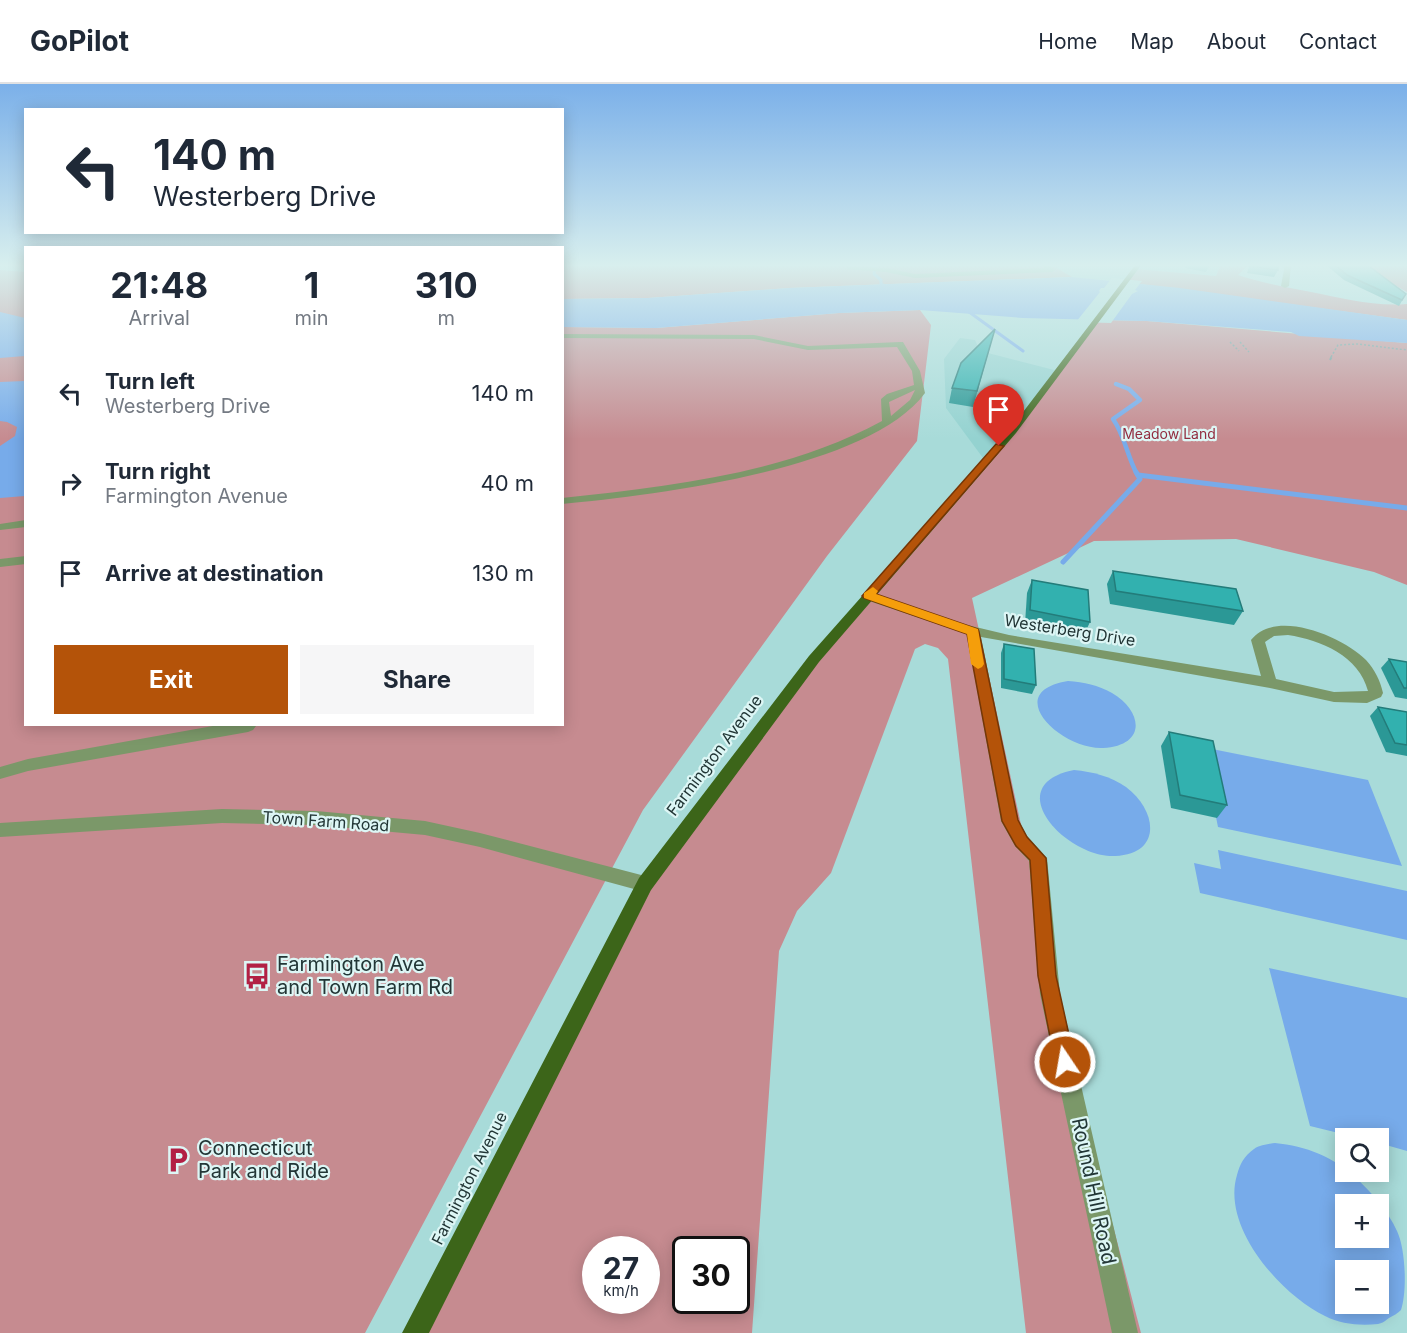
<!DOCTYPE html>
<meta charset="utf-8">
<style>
body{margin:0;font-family:Inter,sans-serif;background:#f6f6f7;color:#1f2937;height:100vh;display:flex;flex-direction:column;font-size:22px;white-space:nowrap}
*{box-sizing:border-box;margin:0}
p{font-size:20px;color:#747a83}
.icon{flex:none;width:33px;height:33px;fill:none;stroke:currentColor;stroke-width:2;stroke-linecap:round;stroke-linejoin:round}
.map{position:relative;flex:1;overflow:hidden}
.details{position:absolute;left:24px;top:162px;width:540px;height:480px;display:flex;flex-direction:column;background:#fff;border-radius:0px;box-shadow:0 3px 15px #0003}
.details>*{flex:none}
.banner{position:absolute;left:24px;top:24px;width:540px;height:126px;border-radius:0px;box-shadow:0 3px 15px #0003;background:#fff;color:#1f2937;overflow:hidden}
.tools{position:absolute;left:1335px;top:1044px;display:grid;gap:12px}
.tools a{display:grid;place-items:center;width:54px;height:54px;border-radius:0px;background:#fff;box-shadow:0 3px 15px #0003;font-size:30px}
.speed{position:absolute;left:582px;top:1152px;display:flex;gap:12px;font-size:30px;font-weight:700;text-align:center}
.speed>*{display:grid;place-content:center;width:78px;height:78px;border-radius:50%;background:#fff;box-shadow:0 3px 15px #0003;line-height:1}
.speed small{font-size:15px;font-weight:400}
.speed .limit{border:3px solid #111;border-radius:9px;background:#fff;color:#111}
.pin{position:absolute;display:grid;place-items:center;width:51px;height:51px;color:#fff;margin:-62px -26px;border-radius:50% 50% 50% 0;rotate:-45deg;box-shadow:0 0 6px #0007}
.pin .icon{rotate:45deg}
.me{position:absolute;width:66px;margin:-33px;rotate:348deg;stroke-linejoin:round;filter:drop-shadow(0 0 4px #0008)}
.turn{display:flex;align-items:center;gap:21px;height:126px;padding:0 30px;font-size:27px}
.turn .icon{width:78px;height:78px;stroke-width:2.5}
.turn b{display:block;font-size:42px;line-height:51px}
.eta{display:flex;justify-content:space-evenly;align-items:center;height:102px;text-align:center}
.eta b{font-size:36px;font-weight:700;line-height:42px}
.primary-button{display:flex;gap:12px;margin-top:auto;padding:12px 30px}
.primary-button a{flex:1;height:69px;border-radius:0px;background:#b45309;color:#fff;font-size:24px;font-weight:700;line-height:69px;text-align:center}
.primary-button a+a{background:#f6f6f7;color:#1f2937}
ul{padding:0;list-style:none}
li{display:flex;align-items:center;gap:18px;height:90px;padding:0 30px}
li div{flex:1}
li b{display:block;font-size:22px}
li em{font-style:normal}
header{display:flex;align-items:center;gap:36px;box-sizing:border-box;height:84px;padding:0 30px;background:#fff;border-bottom:2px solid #e0e1e3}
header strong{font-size:28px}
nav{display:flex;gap:33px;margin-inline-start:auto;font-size:21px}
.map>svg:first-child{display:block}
</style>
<header>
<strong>GoPilot</strong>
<nav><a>Home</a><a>Map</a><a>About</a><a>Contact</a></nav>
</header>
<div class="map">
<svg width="1407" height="1249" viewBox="0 0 1407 1249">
<rect width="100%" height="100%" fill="#a8dbd9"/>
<g fill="#94d2d0">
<path d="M1050 180H1221L1216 192 1158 187 1125 198 1072 193Z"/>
<path d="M960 254 975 256 980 267 1058 287 986 378 946 324 944 275Z"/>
</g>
<g fill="#c68b90" fill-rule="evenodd">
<path d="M562 180H1050L1072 193 789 204 648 214 563 215Z"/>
<path d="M1221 180H1249L1238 191C1262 199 1286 203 1311 208 1342 214 1375 223 1407 220V236L1125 198 1135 185 1216 192Z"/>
<path d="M1367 180 1407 182V208L1370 187Z"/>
<path d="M0 186 25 188 26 640H562L563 243 656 244 839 229 920 226 931 241 917 357 827 472 643 726 365 1249H0Z"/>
<path d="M1097 236 1147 237 1407 259V501L1374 488 1236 455 1094 457 972 514 1082 1023 1141 1249H1026L948 575 938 564 925 560 915 565 831 789 797 827 779 867 752 1249H415L629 830 814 575 1013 347ZM596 1166H646V1216H596ZM686 1166H736V1216H686Z"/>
</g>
<g fill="#77abea" fill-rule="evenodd">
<path d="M1072 193 1180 204 1407 236V259L1299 252 1291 248 1147 237 1023 234 920 226 839 229 656 244 563 243V215L648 214 789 204Z"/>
<path d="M0 228 25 234V272L0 274Z"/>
<path d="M25 297V412L0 414V362L15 352 17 343 7 338 0 337V298Z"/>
<path d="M1068 597C1084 598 1098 601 1112 609 1144 628 1146 662 1103 664 1061 666 1000 608 1068 597Z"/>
<path d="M1202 663 1368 696 1402 782 1218 743Z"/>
<path d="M1074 686C1093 688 1110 692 1126 703 1157 726 1163 770 1115 772 1066 774 998 701 1074 686Z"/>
<path d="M1218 766 1407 807V856L1200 809 1194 779 1221 785Z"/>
<path d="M1269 884 1407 914V1067L1379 1059 1378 1054H1359L1310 1042Z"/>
<path d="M1275 1059C1306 1062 1334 1073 1356 1094 1372 1109 1388 1127 1397 1147 1406 1166 1407 1209 1401 1226 1398 1229 1393 1232 1389 1234 1385 1237 1383 1239 1378 1240 1359 1242 1341 1240 1325 1232 1281 1211 1221 1143 1237 1091 1240 1080 1244 1072 1254 1065 1259 1061 1269 1060 1275 1059ZM1346 1120H1378V1154H1346ZM1346 1186H1378V1220H1346Z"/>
</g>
<path fill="#a8dbd9" d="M1112 194 1142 197 1135 206 1138 207 1132 210 1111 239 1076 238 1100 208 1099 207 1101 204H1104Z"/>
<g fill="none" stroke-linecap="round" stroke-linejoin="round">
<g stroke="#77abea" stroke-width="3">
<path d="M874 180 871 181 875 184 874 190 881 196V200L887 203"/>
<path d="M965 225 1023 267"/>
</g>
<path stroke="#77abea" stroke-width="4.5" d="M1116 300 1129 305 1140 316 1113 335C1125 352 1127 372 1137 390"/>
<g stroke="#77abea" stroke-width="5">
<path d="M1138 391 1407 424"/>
<path d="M1063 478 1140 395 1136 388"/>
</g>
<g stroke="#719796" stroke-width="1.5" stroke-dasharray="2 2" stroke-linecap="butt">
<path d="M1230 258 1239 267"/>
<path d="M1240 258 1249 268"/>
<path d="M1331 273 1338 261 1357 260 1407 266"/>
</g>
<path stroke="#719796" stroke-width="2" stroke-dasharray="3 3" stroke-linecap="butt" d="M1330 276 1332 272"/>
<g fill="#7b9869" fill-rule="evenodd">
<path d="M1040 180H1047L1055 186 1052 188 915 194 886 188 846 185 849 183 886 184 915 190 1045 184Z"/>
<path d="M1285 180H1291L1289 202 1285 204 1281 202Z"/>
<path d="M562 250 754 251 808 262 900 258H903L920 287 925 309C868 386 654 411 562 420V414C670 402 785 390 882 337L881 315 887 310 914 301 912 287 897 263 808 266 754 255 562 254ZM915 306 910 316 891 332 889 318Z"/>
<path d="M26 436V443L0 446V440Z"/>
<path d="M26 472V480L0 483V475Z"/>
<path d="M868 508 963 540 1009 551 1261 592 1251 556C1276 524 1343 553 1366 576 1375 586 1380 596 1383 609L1381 613 1367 619 1334 618 1270 604 981 553 1018 736 1027 752 1047 774 1060 910 1138 1249H1112L1040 910 1029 777 1015 762 1001 737 967 550 863 515 862 512ZM1288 551C1321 556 1359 572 1368 607L1334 608 1276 595 1265 558 1274 552Z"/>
<path d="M224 640 256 642 253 646 248 648 28 687 0 695V683L28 675Z"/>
<path d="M222 725 316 727 425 737 480 749 645 792 651 794 654 800 651 806 645 808 480 763 425 751 316 741 222 739 0 753V739Z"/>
</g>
<path fill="#3c6519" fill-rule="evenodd" d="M1136 180H1142L1016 349 819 578 651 806 429 1249H402L639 794 809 572 1010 345Z"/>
</g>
<g fill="#2b9896">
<path d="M1186 180H1210L1206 188 1185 184Z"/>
<path d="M1250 180H1278V186L1274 193 1247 189Z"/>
<path d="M1325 180H1366L1406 210 1399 222 1344 196Z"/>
<path d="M995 245 973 323 949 319 952 304Z"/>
<path d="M1113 487 1243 527 1234 541 1110 520 1107 500Z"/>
<path d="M1032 496 1090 538 1084 551 1025 540 1027 509Z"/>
<path d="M1004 560 1036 601 1032 610 1001 604V569Z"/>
<path d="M1389 575 1407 578V615L1395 613 1381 584Z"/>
<path d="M1378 623 1407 628V672L1386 668 1370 632Z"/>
<path d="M1169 648 1227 721 1217 734 1171 724 1161 662Z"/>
</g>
<g fill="#32b1af" stroke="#237c7a" stroke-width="1.5">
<path d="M1251 180H1278V186L1250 182Z"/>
<path d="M1334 180H1366L1406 210 1402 216 1347 191Z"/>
<path d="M995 245 977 307 952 304 961 279Z"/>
<path d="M1113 487 1236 505 1243 527 1116 507Z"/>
<path d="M1032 496 1088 506 1090 538 1030 526Z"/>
<path d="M1004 560 1034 565 1036 601 1004 595Z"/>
<path d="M1389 575 1407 578V604H1404Z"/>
<path d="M1378 623 1407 628V661L1395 659Z"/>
<path d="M1169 648 1213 657 1227 721 1180 711Z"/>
</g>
<linearGradient id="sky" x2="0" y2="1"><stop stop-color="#7bb0e9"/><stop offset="0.51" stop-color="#d8efee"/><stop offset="1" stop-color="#d8efee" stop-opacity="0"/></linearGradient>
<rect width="1407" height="355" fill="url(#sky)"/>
<path fill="#b45309" stroke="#753606" stroke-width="1.5" d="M996 360 1004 362 876 510 978 545 979 548 1018 736 1027 753 1046 774 1056 892 1075 978 1072 985 1065 988 1058 985 1055 978 1038 892 1030 776 1016 762 1002 737 967 550 864 514 862 512Z"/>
<path fill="#f59e0b" d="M873 503 878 507 876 510 978 545 984 580 982 583 978 585 971 580 967 550 864 514V509Z"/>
<defs>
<g id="bus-bare" transform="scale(2.07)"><path d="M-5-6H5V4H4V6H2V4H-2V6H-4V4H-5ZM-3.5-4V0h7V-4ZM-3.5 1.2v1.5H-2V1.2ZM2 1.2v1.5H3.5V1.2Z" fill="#b22044" stroke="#ddf6f5" stroke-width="2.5" paint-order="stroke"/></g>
<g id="parking-bare" transform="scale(2.07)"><path d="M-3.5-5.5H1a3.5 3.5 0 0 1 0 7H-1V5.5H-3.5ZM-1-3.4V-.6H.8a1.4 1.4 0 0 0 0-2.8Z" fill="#b22044" stroke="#ddf6f5" stroke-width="2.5" paint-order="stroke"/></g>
</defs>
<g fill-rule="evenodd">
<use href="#bus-bare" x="257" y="892"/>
<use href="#parking-bare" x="178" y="1076"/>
</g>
<g text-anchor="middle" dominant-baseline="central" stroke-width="4.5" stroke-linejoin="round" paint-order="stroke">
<g font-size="14" fill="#922c3f" stroke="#ddf6f5">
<text x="1169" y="349">Meadow Land</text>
</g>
<g font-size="16" fill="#223636" stroke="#ddf6f5">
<text transform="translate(1070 546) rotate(9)">Westerberg Drive</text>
<text transform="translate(714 671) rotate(-53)">Farmington Avenue</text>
<text transform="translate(326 737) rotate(4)">Town Farm Road</text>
<text transform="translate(469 1094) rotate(-63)">Farmington Avenue</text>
</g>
<g font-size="20" fill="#223636" stroke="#ddf6f5" text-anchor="start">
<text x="277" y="880">Farmington Ave<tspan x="277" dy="23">and Town Farm Rd</tspan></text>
<text x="198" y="1064">Connecticut<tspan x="198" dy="23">Park and Ride</tspan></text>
</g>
<g font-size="20" fill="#223636" stroke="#ddf6f5">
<text transform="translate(1094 1107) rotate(78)">Round Hill Road</text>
</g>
</g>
</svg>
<div class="tools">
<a><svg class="icon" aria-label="search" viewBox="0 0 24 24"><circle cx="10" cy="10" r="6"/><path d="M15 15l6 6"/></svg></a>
<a>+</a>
<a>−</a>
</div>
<div class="speed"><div>27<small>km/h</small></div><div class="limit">30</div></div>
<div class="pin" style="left:999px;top:362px;background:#d93025"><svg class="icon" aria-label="arrive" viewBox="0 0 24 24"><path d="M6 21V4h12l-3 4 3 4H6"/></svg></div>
<svg class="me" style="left:1065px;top:978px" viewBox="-20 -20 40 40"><circle r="17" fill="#b45309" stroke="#fff" stroke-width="3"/><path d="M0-11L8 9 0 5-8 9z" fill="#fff"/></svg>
<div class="banner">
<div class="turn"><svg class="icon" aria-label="left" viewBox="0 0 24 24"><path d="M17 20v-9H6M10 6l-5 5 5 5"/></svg><div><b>140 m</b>Westerberg Drive</div></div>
</div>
<section class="details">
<div class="eta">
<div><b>21:48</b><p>Arrival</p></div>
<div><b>1</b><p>min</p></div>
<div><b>310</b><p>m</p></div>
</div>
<ul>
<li><svg class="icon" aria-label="left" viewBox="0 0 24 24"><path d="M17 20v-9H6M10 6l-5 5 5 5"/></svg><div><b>Turn left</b><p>Westerberg Drive</p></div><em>140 m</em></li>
<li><svg class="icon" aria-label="right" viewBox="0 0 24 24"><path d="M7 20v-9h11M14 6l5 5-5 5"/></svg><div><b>Turn right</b><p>Farmington Avenue</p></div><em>40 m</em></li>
<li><svg class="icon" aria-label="arrive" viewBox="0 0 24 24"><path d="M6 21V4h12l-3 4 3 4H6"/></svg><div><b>Arrive at destination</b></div><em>130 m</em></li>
</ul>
<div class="primary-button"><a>Exit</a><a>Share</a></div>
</section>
</div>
